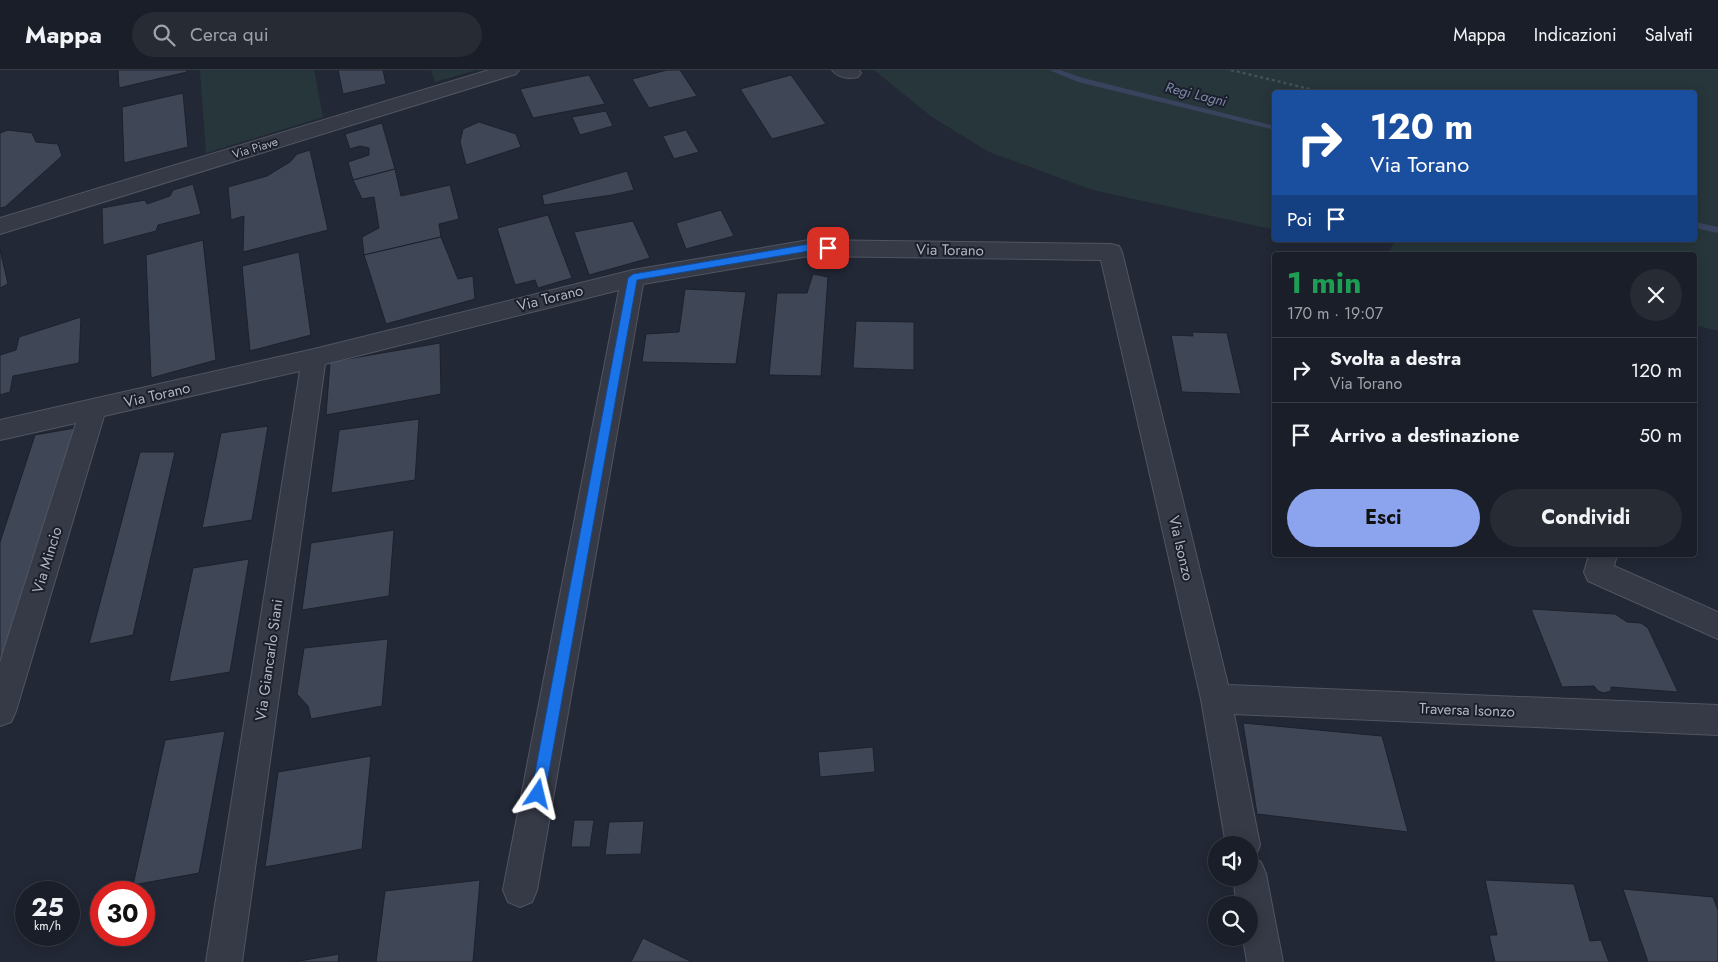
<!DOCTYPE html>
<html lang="it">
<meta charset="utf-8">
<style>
body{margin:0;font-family:Jost,sans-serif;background:#272b34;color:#f1f3f6;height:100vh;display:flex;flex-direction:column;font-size:19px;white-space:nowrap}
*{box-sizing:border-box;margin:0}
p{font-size:16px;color:#9fa2a8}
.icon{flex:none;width:28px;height:28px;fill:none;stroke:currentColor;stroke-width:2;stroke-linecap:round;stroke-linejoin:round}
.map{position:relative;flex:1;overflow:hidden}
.details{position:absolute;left:1272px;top:182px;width:425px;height:305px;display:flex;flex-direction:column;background:#1a1e28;border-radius:5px;box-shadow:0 2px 12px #0003,0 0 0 1px #383c45}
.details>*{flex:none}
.hud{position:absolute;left:1272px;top:20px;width:425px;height:152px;border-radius:5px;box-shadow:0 2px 12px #0003,0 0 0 1px #383c45;background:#1a4fa0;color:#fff;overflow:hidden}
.buttons{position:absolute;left:1208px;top:766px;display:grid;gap:10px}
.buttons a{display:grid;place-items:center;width:50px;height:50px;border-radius:50%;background:#1a1e28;box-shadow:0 2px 12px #0003,0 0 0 1px #383c45;font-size:25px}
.speed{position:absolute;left:15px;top:811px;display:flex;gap:10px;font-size:25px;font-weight:700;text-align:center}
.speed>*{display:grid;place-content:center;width:65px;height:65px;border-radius:50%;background:#1a1e28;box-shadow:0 2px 12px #0003,0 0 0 1px #383c45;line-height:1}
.speed small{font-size:12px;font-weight:400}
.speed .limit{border:8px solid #d22;background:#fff;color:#111}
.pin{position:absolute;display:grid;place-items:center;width:42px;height:42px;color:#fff;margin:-21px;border-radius:10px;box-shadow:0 2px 8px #0006}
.me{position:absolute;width:55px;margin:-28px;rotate:10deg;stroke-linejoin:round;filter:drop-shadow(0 0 4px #0008)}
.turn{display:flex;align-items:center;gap:18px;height:105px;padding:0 15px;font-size:22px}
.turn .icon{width:65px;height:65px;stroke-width:2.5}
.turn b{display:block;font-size:35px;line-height:42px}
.then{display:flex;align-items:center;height:48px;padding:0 15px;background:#0003;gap:10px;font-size:19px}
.round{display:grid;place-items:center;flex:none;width:52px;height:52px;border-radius:26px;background:#272b34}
.overview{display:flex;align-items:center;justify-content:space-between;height:85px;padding:0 15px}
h1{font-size:30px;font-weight:700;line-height:38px;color:#1e9e55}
.primary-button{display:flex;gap:10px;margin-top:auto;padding:10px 15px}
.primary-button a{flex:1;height:58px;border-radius:30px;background:#8ca3ed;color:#111;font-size:20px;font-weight:700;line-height:58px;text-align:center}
.primary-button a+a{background:#272b34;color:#f1f3f6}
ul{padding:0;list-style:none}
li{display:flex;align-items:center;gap:15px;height:65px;padding:0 15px;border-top:1px solid #383c45}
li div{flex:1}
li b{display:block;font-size:19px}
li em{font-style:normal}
header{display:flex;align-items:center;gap:30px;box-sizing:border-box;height:70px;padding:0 25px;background:#1a1e28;border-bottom:1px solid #383c45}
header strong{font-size:24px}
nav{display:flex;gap:28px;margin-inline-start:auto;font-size:18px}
.search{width:350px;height:45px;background:#272b34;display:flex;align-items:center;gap:12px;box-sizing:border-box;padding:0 18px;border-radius:28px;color:#9fa2a8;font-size:19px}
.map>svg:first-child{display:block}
</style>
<header>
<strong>Mappa</strong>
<div class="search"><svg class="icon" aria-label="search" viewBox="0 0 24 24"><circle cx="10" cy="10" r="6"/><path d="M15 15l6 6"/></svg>Cerca qui</div>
<nav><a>Mappa</a><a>Indicazioni</a><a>Salvati</a></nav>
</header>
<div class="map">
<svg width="1718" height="892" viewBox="0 0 1718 892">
<rect width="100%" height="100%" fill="#232836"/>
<g fill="#27363a">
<path d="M200 0H314L323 47 206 83Z"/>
<path d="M431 0H476L435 12Z"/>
<path d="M874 0H1718V261L1695 255V185H1386L1394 174 1380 170H1695V22H1275V160L1093 120 989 82 932 47Z"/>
</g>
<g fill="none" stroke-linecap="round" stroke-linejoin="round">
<g fill="#39435e" fill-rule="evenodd">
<path d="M1049 0H1060L1083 8 1275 56V60L1078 12Z"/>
<path d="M1695 152 1718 157V163L1695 158Z"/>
</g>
</g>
<g fill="#3f4656" stroke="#1d212d">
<path d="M118 0H187V2L119 18Z"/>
<path d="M338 0H383L386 14 343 24Z"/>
<path d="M667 0H680L697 26 649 38 632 9Z"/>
<path d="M589 5 605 34 533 48 520 19Z"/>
<path d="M791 5 826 54 772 69 740 19Z"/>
<path d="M183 23 188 77 124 93 122 37Z"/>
<path d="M606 41 613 56 580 65 572 47Z"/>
<path d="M479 52 516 64 521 77 466 95 460 72 463 59Z"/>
<path d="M382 53 395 99 353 110 348 92 369 85V78L360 76 350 79 345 64Z"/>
<path d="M8 60 32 63 36 72 58 74 62 86 5 137 0 138V63Z"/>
<path d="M686 60 699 82 674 89 663 66Z"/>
<path d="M310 80 328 160 243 182 244 146 231 150 228 117 267 106 290 92 297 84Z"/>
<path d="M395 99 401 126 450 115 459 149 439 154 441 167 364 185 362 167 379 158 374 127 362 129 353 110Z"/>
<path d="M627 101 634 120 612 125 544 135 542 125Z"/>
<path d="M193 114 201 144 158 155 156 161 103 175 102 138 145 130 147 134 170 126 173 120Z"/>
<path d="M721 140 734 166 686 179 676 153Z"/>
<path d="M548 145 572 208 538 218 535 210 515 215 497 158Z"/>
<path d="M633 151 650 188 589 205 574 162Z"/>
<path d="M441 167 458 209 473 206 475 229 386 254 364 185Z"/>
<path d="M203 170 216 290 151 308 146 185Z"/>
<path d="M0 179 8 214 0 218Z"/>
<path d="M299 182 311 265 250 281 242 196Z"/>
<path d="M813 204 828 207 821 306 769 305 777 223H807Z"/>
<path d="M685 219 746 222 736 294 642 292 646 264 679 262Z"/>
<path d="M81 247 79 293 13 306 10 322 0 325V285L16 280 19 267Z"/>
<path d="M856 251 914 252V300L853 298Z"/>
<path d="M1192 262 1227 263 1241 324 1182 322 1171 265 1193 266Z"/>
<path d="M440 273 441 324 326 345 330 292Z"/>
<path d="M419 349 415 410 331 423 339 360Z"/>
<path d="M268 356 252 450 202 458 221 363Z"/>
<path d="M75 358 0 598V472L35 365Z"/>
<path d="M140 382H175L133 565 89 574Z"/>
<path d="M394 460 389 526 302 540 311 473Z"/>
<path d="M249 489 230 602 169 612 193 498Z"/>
<path d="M1531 539 1615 544 1627 552 1641 553 1648 558 1678 622 1611 617V621L1604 623 1598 621 1594 616 1562 617Z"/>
<path d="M388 569 382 636 311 649 308 636 297 624 304 578Z"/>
<path d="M1243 653 1382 666 1408 762 1257 744Z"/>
<path d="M225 661 199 803 133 815 165 670Z"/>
<path d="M873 677 875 702 820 707 818 682Z"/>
<path d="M371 686 362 779 265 797 278 702Z"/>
<path d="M574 750H594L590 777H571Z"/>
<path d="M644 751 641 784 605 785 609 752Z"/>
<path d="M480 810 473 892H376L385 821Z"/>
<path d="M1485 810 1574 814 1590 871 1601 870 1609 892H1495L1489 865H1497Z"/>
<path d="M1623 819 1713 827 1718 840V892H1648Z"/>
<path d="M643 868 692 892H631Z"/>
<path d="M339 884 338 892H294Z"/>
</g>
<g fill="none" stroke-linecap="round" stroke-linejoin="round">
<g stroke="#505561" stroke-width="2">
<g id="street">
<path d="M489 0H519L516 4 0 164V148Z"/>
<path d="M832 0H859L861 3 858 7C849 9 838 8 832 0Z"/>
<path d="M809 170 1111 174 1119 176 1122 182 1228 615 1718 635V665L1234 644 1260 775 1255 787 1252 788 1261 792 1266 804 1283 892H1247L1243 868H1249V835H1237L1233 808H1249V775H1226L1201 629 1101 190 809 186 643 214 537 820 532 832 520 837 508 832 503 820 619 220 325 294 242 892H206L300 301 104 346 16 641 11 652 0 656V592L76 353 0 370V350L314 279 633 200Z"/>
<path d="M1589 485H1617L1614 496 1718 542V569L1588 511 1584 502Z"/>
</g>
</g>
<path stroke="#445156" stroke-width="2.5" stroke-dasharray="3 3" stroke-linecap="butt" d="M1231 0 1322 22"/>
<use href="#street" fill="#363a46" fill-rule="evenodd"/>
</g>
<path fill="#1a73e8" stroke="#114b97" d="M809 174 828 175 833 178 828 181H809L637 210 545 724 543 729 538 731 533 729 531 724 628 208 633 204Z"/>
<g text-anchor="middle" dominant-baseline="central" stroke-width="4" stroke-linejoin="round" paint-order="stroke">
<g font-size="12" fill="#b0b5c3" stroke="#1b1f2b">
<text transform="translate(255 78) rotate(-17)">Via Piave</text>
</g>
<g font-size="14" font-style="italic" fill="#7c88a9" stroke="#1b1f2b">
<text transform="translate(1196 24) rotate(14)">Regi Lagni</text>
</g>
<g font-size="15" fill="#b0b5c3" stroke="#1b1f2b">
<text transform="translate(950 180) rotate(1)">Via Torano</text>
<text transform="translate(550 228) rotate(-14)">Via Torano</text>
<text transform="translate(157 325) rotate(-13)">Via Torano</text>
<text transform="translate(1181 478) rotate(77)">Via Isonzo</text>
<text transform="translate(47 490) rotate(-73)">Via Mincio</text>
<text transform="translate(269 590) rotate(-82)">Via Giancarlo Siani</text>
<text transform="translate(1467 640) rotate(2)">Traversa Isonzo</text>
</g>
</g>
</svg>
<div class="buttons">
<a><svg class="icon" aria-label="sound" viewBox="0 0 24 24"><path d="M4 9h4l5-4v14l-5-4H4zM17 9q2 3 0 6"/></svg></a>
<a><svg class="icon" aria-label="search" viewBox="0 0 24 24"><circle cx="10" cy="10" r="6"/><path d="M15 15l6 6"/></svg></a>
</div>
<div class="speed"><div>25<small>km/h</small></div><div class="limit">30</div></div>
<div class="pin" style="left:828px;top:178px;background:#d93025"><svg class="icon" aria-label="arrive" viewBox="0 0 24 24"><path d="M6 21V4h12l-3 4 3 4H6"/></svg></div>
<svg class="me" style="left:538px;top:724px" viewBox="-20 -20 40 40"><path d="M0-17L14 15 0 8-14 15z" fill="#1a73e8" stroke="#fff" stroke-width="4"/></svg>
<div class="hud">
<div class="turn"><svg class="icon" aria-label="right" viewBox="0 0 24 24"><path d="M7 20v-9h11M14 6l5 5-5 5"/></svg><div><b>120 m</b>Via Torano</div></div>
<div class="then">Poi<svg class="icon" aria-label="arrive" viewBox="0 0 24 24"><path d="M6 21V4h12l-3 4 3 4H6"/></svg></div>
</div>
<section class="details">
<div class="overview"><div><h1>1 min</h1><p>170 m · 19:07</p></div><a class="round"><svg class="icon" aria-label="close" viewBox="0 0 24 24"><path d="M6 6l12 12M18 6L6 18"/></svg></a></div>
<ul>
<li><svg class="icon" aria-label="right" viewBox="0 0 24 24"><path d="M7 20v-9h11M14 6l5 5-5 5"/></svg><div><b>Svolta a destra</b><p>Via Torano</p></div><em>120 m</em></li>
<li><svg class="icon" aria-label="arrive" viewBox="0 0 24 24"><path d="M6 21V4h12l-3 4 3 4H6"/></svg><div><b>Arrivo a destinazione</b></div><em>50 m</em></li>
</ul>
<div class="primary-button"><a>Esci</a><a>Condividi</a></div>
</section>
</div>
